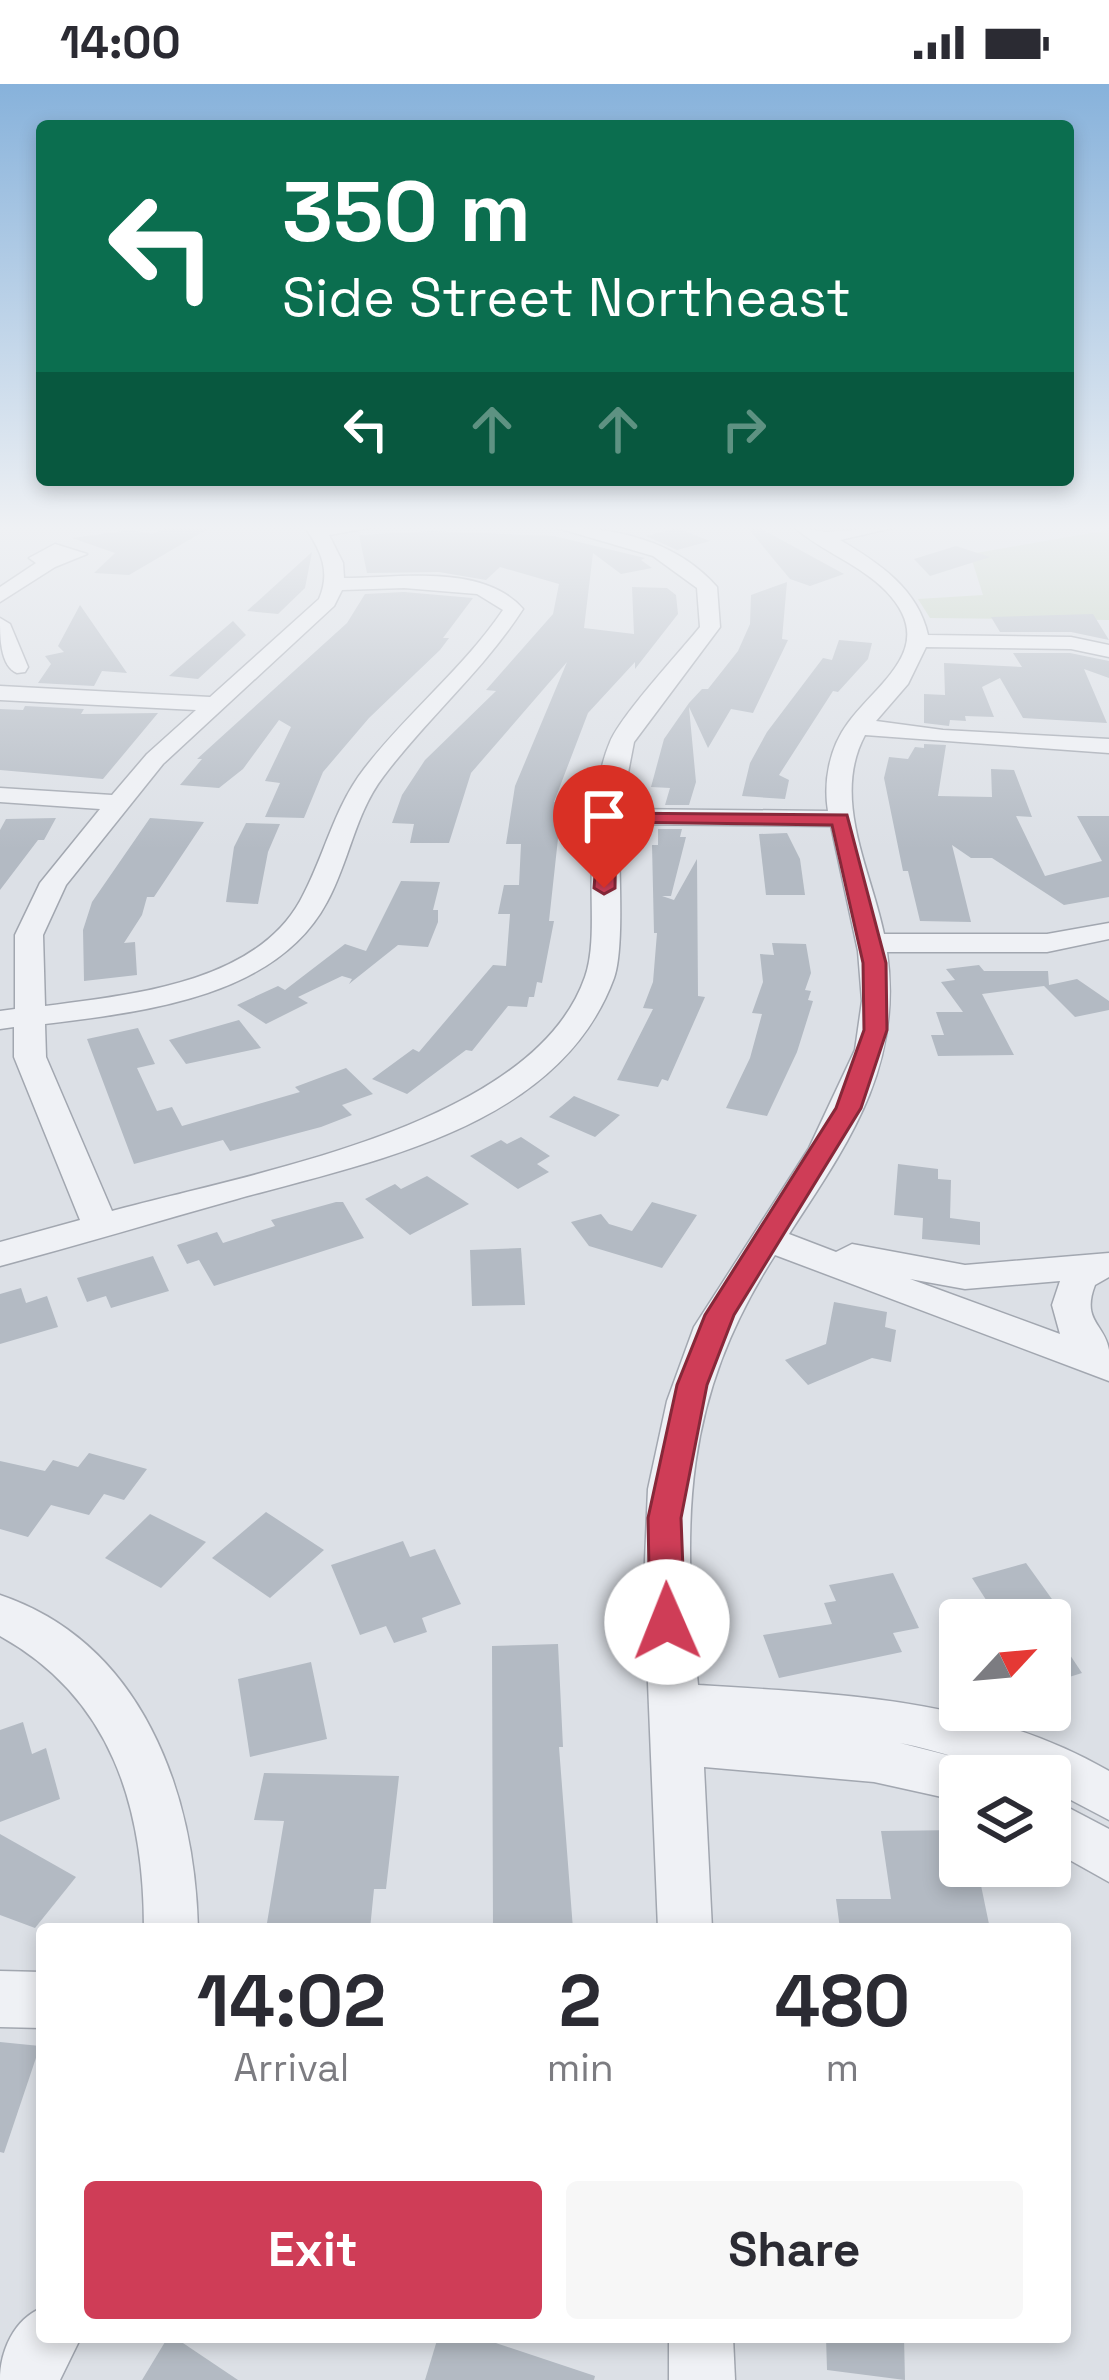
<!DOCTYPE html>
<style>
body{margin:0;font-family:"Space Grotesk",sans-serif;background:#f7f7f7;color:#2b2b33;height:100vh;display:flex;flex-direction:column;font-size:45px;white-space:nowrap}
*{box-sizing:border-box;margin:0}
p{font-size:39px;color:#7c7c81}
.icon{flex:none;width:66px;height:66px;fill:none;stroke:currentColor;stroke-width:2;stroke-linecap:round;stroke-linejoin:round}
.map{position:relative;flex:1;overflow:hidden}
.details{position:absolute;left:36px;top:1839px;width:1035px;height:420px;display:flex;flex-direction:column;background:#fff;border-radius:12px;box-shadow:0 6px 18px #0003}
.details>*{flex:none}
.top-card{position:absolute;left:36px;top:36px;width:1038px;height:366px;border-radius:12px;box-shadow:0 6px 18px #0003;background:#0b6e4f;color:#fff;overflow:hidden}
.needle{width:78px;rotate:64deg}
.fabs{position:absolute;left:939px;top:1515px;display:grid;gap:24px}
.fabs a{display:grid;place-items:center;width:132px;height:132px;border-radius:12px;background:#fff;box-shadow:0 6px 18px #0003;font-size:60px}
.pin{position:absolute;display:grid;place-items:center;width:102px;height:102px;color:#fff;margin:-123px -51px;border-radius:50% 50% 50% 0;rotate:-45deg;box-shadow:0 0 12px #0007}
.pin .icon{rotate:45deg}
.me{position:absolute;width:132px;margin:-66px;rotate:359deg;stroke-linejoin:round;filter:drop-shadow(0 0 9px #0008)}
.turn{display:flex;align-items:center;gap:42px;height:252px;padding:0 48px;font-size:54px}
.turn .icon{width:156px;height:156px;stroke-width:2.5}
.turn b{display:block;font-size:84px;line-height:102px}
.lanes{display:flex;align-items:center;height:114px;padding:0 48px;background:#0003;justify-content:center;gap:60px;direction:ltr}
.lanes .off{opacity:.35}
.eta{display:flex;justify-content:space-evenly;align-items:center;height:204px;text-align:center}
.eta b{font-size:72px;font-weight:700;line-height:84px}
.primary-button{display:flex;gap:24px;margin-top:auto;padding:24px 48px}
.primary-button a{flex:1;height:138px;border-radius:12px;background:#cf3d57;color:#fff;font-size:48px;font-weight:700;line-height:138px;text-align:center}
.primary-button a+a{background:#f7f7f7;color:#2b2b33}
.status{display:flex;justify-content:space-between;align-items:center;height:84px;padding:0 60px;background:#fff;direction:ltr}
.status svg{height:33px;fill:currentColor}
.map>svg:first-child{display:block}
</style>
<div class="status"><b>14:00</b><svg viewBox="0 0 49 12"><path d="M0 12V9h3v3zM5 12V6h3v6zM10 12V3h3v9zM15 12V0h3v12zM26 1h20v11H26zM47 4h2v5h-2z"/></svg></div>
<div class="map">
<svg width="1109" height="2296" viewBox="0 0 1109 2296">
<rect width="100%" height="100%" fill="#dce0e6"/>
<path fill="#c2d1bd" d="M1109 446V536L930 534 918 515 983 511 970 470Z"/>
<g fill="#b3bac3">
<path d="M167 443H211L129 491 94 489 115 469 72 454 131 446 153 450Z"/>
<path d="M747 443H758L844 490 810 502 790 495Z"/>
<path d="M677 444 710 457 677 466 646 452Z"/>
<path d="M432 447 554 452 645 474 641 476 652 484 621 490 593 469 584 544 634 550 632 503 667 504 676 511 678 530 635 585V578L588 629 554 718H562L549 837H554L542 899 537 898 534 913H529L527 923 508 922 472 967 466 966 407 1010 372 995 413 965 419 968 493 881 506 882 510 830H498L504 801H519L521 760H506L515 702 567 578 471 689 449 759H410L414 740 392 739 402 711 425 676 496 607 486 606 553 530 559 500 500 483 486 496 439 488 367 489 359 451Z"/>
<path d="M956 462 990 473 930 492 914 475Z"/>
<path d="M312 468 305 504 278 530 247 527Z"/>
<path d="M787 498 782 555 788 556 753 629 731 625 708 664 689 623 696 698 689 721H665L670 704 651 703 664 655 689 619 702 605H708L738 567 750 540 751 511Z"/>
<path d="M404 508 473 514 443 554H449L440 566 369 634 323 688 304 734 265 733 280 699 265 697 291 643 279 636 243 685 219 704 180 701 202 675H197L347 539 365 510Z"/>
<path d="M80 521 127 589 102 587 94 602 38 599 51 580 45 572 64 568 58 562Z"/>
<path d="M1093 530 1109 556 1071 548H1000L991 533Z"/>
<path d="M233 537 246 551 198 595 169 592Z"/>
<path d="M839 556 872 559 868 575 838 608 833 607 779 691 789 696 785 715 742 712 750 679 767 648 823 574 832 576Z"/>
<path d="M1013 569H1070L1109 577V594L1084 585 1107 639 1023 634 1000 594 982 603 994 633 965 632 966 637 950 636 949 642 924 639V610L945 611 944 579 1022 583Z"/>
<path d="M25 622 84 625 81 630 158 629 103 695 0 686V625L23 626Z"/>
<path d="M924 660 946 661 938 712 992 713 991 685 1014 686 1032 733 1016 732 1045 792 1102 777 1077 732H1109V813L1064 821 992 774H971L952 761 971 838 920 837 908 787H903L884 694 889 673 908 675 915 663 924 664Z"/>
<path d="M56 734 44 756H38L0 806V746L6 735Z"/>
<path d="M150 734 204 738 154 813H147L142 831 124 859 135 858 137 891 84 897 83 846 92 818Z"/>
<path d="M246 739 280 740 268 768 258 820 226 818 234 763Z"/>
<path d="M658 745H682L680 753H686L671 812H662L674 816 697 775 698 912 705 913 668 997 662 995 658 1003 617 996 653 925 643 924 653 898 657 849H654L652 761H658Z"/>
<path d="M787 749 800 775 805 811H766L759 750Z"/>
<path d="M401 797 440 798 433 826H438V838L428 863 398 861 349 900 352 895 342 892 298 913 308 919 266 940 237 921 278 902 285 906 345 860 366 867Z"/>
<path d="M772 859 806 860 811 889 805 906 811 907 808 916 813 917 797 968 767 1032 726 1024 750 974 762 930 752 929 763 898 760 870 774 871Z"/>
<path d="M979 881 984 887H1048L1049 901 1077 895 1109 917V926L1075 933 1044 902 982 910 1014 971 938 972 931 951H944L936 928H963L941 898 955 896 946 885Z"/>
<path d="M239 936 261 964 186 980 169 956Z"/>
<path d="M138 944 155 980 137 984 157 1027 172 1023 182 1042 300 1008 295 1003 346 984 373 1010 342 1021 352 1031 321 1043 230 1067 223 1056 134 1080 87 955Z"/>
<path d="M574 1012 586 1017 620 1031 595 1053 549 1033Z"/>
<path d="M521 1053 550 1072 537 1080 549 1088 518 1105 470 1072 501 1056 507 1060Z"/>
<path d="M898 1080 938 1085V1095L951 1096 950 1134 980 1138V1161L922 1155 923 1134 894 1131Z"/>
<path d="M427 1092 469 1120 410 1151 365 1115 395 1100 401 1105Z"/>
<path d="M336 1118H343L364 1154 214 1202 199 1176 187 1180 177 1161 217 1148 223 1159 275 1142 271 1136Z"/>
<path d="M652 1118 697 1131 662 1184 589 1162 571 1138 601 1130 609 1140 632 1147Z"/>
<path d="M521 1164 525 1221 472 1222 470 1166Z"/>
<path d="M153 1172 169 1207 111 1224 106 1212 87 1218 77 1194Z"/>
<path d="M21 1204 26 1219 47 1212 58 1243 0 1260V1210Z"/>
<path d="M834 1218 887 1228 885 1243 896 1246 891 1278 872 1274 808 1301 785 1276 826 1260Z"/>
<path d="M89 1369 147 1385 124 1416 104 1410 89 1431 51 1421 28 1453 0 1445V1377L45 1387 53 1376 78 1383Z"/>
<path d="M266 1428 324 1466 270 1514 212 1474Z"/>
<path d="M150 1430 206 1458 161 1504 105 1474Z"/>
<path d="M403 1457 410 1473 435 1465 461 1520 422 1534 427 1548 394 1559 386 1542 360 1551 331 1481Z"/>
<path d="M1026 1479 1067 1536H999L972 1494Z"/>
<path d="M893 1489 919 1544 893 1549 902 1568 779 1594 763 1551 832 1540 824 1519 836 1517 829 1501Z"/>
<path d="M1050 1541 1082 1589 1050 1599Z"/>
<path d="M558 1560 563 1663H559L573 1845H493L492 1562Z"/>
<path d="M311 1578 327 1655 250 1673 238 1595Z"/>
<path d="M23 1638 32 1670 46 1664 60 1715 0 1738V1646Z"/>
<path d="M264 1689 399 1692 386 1805H374L370 1845H266L284 1737 254 1736Z"/>
<path d="M960 1746V1782H977L990 1845H840L836 1815H891L881 1747Z"/>
<path d="M0 1750 76 1793 35 1844 0 1831Z"/>
<path d="M0 1958 40 1962 4 2069 0 2068Z"/>
<path d="M168 2253H174L238 2296H142Z"/>
<path d="M438 2253H478L595 2292 594 2296H425Z"/>
<path d="M826 2253H904L905 2296 827 2286Z"/>
</g>
<g fill="none" stroke-linecap="round" stroke-linejoin="round">
<g stroke="#a2a7b0" stroke-width="3">
<g id="minor">
<path d="M305 443H374L329 451 343 479 344 494C399 494 483 479 523 525 483 587 427 634 383 693 355 730 349 778 327 818 276 914 142 928 45 940L46 973 112 1127C249 1089 533 1043 585 893 596 862 590 817 592 784 594 744 594 695 610 658 622 630 679 569 700 543L697 504 653 472 554 443C614 443 676 456 717 503L720 543 634 658 621 725 828 727C823 696 830 663 848 639 878 598 940 563 886 507 860 480 822 468 794 443L826 448 897 443 840 456C879 479 918 505 928 551L1071 553 1109 561V573L1071 565 926 563 908 600 876 637 943 646 1109 655V669L865 651C831 714 871 786 884 850H1047L1109 839V855L1047 868H887C903 983 849 1058 789 1150L836 1168 852 1160 965 1181 1109 1169V1193L1095 1201C1081 1237 1105 1240 1109 1266 1109 1276 1109 1287 1109 1297L775 1171C682 1316 682 1435 698 1601 840 1610 983 1614 1109 1687V1736L1050 1705V1692C1001 1692 949 1668 900 1659L978 1679 984 1692H960V1717L874 1698 704 1683 712 1845H658L644 1500 648 1405 667 1317 694 1243 809 1064 855 966 862 917 858 867 831 742 619 740C618 777 625 863 614 894 559 1044 372 1077 237 1115 158 1137 79 1161 0 1182V1158L80 1136 14 973V943L0 945V927L15 925V851L40 799 100 725 0 718V704L112 711 147 670 196 626 0 616V602L210 613 319 515C331 487 321 467 305 443ZM404 504 477 510 503 526C463 585 407 629 364 685 333 725 324 774 300 817 254 900 128 911 45 922L43 851 66 801 163 680 334 522 342 506ZM910 1195 965 1205 1060 1197 1052 1221 1060 1250Z"/>
<path d="M55 460 87 470 55 483 0 518V503L36 479 29 474Z"/>
<path d="M0 534 10 540 28 583 25 588 17 589C0 582 0 553 0 534Z"/>
<path d="M0 1511C142 1559 195 1708 198 1845H144C144 1724 112 1614 0 1552Z"/>
<path d="M1050 1714 1109 1745V1798L1050 1765Z"/>
<path d="M0 1887 42 1888V1944L0 1943Z"/>
<path d="M42 2224V2253H81L60 2296H0C0 2267 14 2235 42 2224Z"/>
<path d="M669 2253H733L735 2296H669Z"/>
</g>
</g>
<use href="#minor" fill="#eff1f5" fill-rule="evenodd"/>
</g>
<linearGradient id="sky" x2="0" y2="1"><stop stop-color="#87b2db"/><stop offset="0.58" stop-color="#eff1f4"/><stop offset="1" stop-color="#eff1f4" stop-opacity="0"/></linearGradient>
<rect width="1109" height="765" fill="url(#sky)"/>
<path fill="#cf3d57" stroke="#872839" stroke-width="3" d="M600 729 847 731 886 879 887 946 861 1024 734 1231 707 1301 681 1434 685 1538 680 1548 667 1552 655 1548 650 1538 648 1434 677 1301 705 1231 836 1024 864 946 863 879 832 741 616 738 615 804 604 810 594 804Z"/>
</svg>
<div class="fabs">
<a><svg class="needle" viewBox="-14 -14 28 28"><path d="M0-13l5 13h-10z" fill="#e53935"/><path d="M0 13l5-13h-10z" fill="#7c7c81"/></svg></a>
<a><svg class="icon" aria-label="layers" viewBox="0 0 24 24"><path d="M12 4l9 5-9 5-9-5zM3 14l9 5 9-5"/></svg></a>
</div>
<div class="pin" style="left:604px;top:804px;background:#d93025"><svg class="icon" aria-label="arrive" viewBox="0 0 24 24"><path d="M6 21V4h12l-3 4 3 4H6"/></svg></div>
<svg class="me" style="left:667px;top:1538px" viewBox="-20 -20 40 40"><circle r="19" fill="#fff"/><path d="M0-13L10 11 0 6-10 11z" fill="#cf3d57"/></svg>
<div class="top-card">
<div class="turn"><svg class="icon" aria-label="left" viewBox="0 0 24 24"><path d="M17 20v-9H6M10 6l-5 5 5 5"/></svg><div><b>350 m</b>Side Street Northeast</div></div>
<div class="lanes"><svg class="icon" aria-label="left" viewBox="0 0 24 24"><path d="M17 20v-9H6M10 6l-5 5 5 5"/></svg><svg class="icon off" aria-label="ahead" viewBox="0 0 24 24"><path d="M12 20V5M6 11l6-6 6 6"/></svg><svg class="icon off" aria-label="ahead" viewBox="0 0 24 24"><path d="M12 20V5M6 11l6-6 6 6"/></svg><svg class="icon off" aria-label="right" viewBox="0 0 24 24"><path d="M7 20v-9h11M14 6l5 5-5 5"/></svg></div>
</div>
<section class="details">
<div class="eta">
<div><b>14:02</b><p>Arrival</p></div>
<div><b>2</b><p>min</p></div>
<div><b>480</b><p>m</p></div>
</div>
<div class="primary-button"><a>Exit</a><a>Share</a></div>
</section>
</div>
